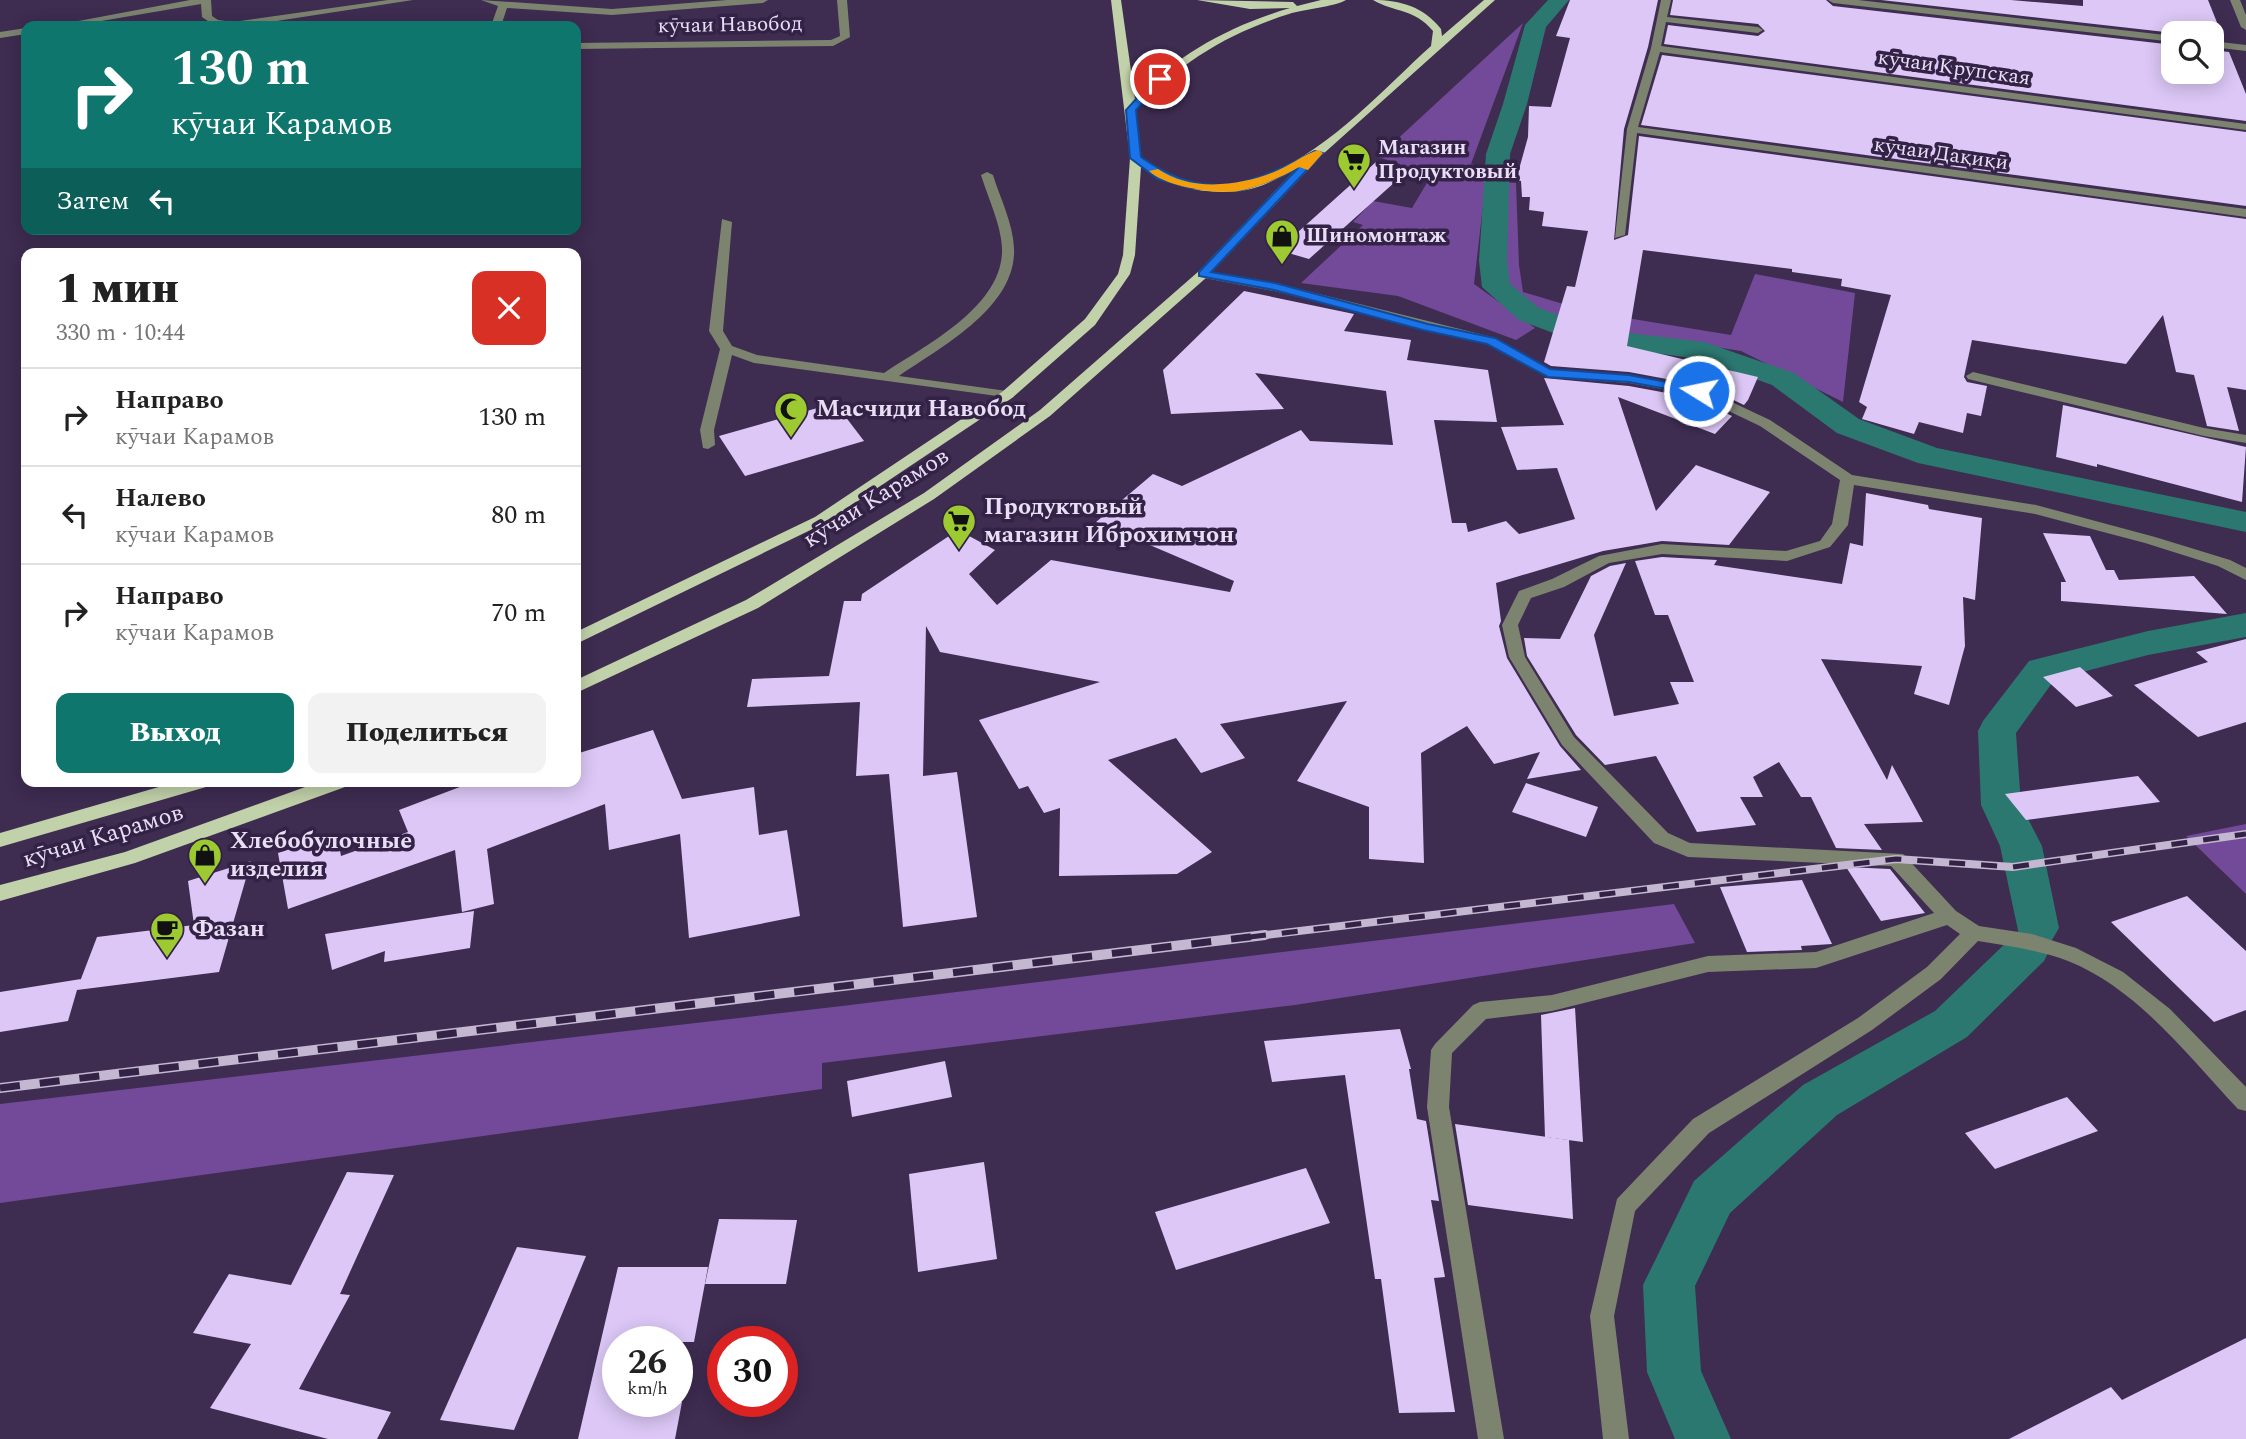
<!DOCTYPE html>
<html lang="ru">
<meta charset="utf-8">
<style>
body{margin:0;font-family:Spectral,serif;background:#f2f2f2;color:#222;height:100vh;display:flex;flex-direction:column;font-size:26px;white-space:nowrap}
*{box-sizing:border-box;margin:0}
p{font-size:23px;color:#767676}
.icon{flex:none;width:38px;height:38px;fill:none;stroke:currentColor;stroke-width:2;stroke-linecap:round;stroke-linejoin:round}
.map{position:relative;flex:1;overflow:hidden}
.panel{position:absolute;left:21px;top:248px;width:560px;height:539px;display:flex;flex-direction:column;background:#fff;border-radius:14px;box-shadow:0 4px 18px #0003}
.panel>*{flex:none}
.top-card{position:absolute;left:21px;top:21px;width:560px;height:214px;border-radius:14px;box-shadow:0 4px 18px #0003;background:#0f766e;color:#fff;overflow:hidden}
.buttons{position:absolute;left:2161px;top:21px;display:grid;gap:14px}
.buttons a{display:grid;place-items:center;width:63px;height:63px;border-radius:14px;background:#fff;box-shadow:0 4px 18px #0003;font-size:35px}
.speed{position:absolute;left:602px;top:1326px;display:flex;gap:14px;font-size:35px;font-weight:700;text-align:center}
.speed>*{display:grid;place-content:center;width:91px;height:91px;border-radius:50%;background:#fff;box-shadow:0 4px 18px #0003;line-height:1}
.speed small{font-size:18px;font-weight:400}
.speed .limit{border:10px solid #d22;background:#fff;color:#111}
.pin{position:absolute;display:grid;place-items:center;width:60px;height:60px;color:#fff;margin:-30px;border:4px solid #fff;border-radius:50%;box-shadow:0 2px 7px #0007}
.me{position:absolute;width:77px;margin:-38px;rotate:280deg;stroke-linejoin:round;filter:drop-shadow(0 0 5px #0008)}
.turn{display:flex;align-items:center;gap:24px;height:147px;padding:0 35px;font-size:32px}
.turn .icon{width:91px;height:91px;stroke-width:2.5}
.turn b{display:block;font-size:49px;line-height:60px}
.then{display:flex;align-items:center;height:66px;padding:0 35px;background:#0003;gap:14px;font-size:26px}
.round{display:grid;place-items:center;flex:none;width:74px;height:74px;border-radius:14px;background:#f2f2f2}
.summary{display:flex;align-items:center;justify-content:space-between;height:119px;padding:0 35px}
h1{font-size:42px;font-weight:800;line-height:52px}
.primary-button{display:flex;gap:14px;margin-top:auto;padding:14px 35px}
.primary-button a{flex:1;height:80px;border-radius:14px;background:#0f766e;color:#fff;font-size:28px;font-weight:800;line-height:80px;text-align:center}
.primary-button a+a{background:#f2f2f2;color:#222}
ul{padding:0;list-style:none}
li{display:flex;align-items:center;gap:21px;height:98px;padding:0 35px;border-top:2px solid #e0e0e0}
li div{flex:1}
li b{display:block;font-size:26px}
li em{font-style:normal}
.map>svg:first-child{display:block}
</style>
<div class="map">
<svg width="2246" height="1439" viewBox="0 0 2246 1439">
<rect width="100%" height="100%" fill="#3e2c51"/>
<g fill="#724a99">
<path d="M1523 23 1471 164 1487 170 1474 284 1535 328 1516 340 1398 296 1301 283 1363 225 1353 222 1373 201 1412 208 1428 181 1394 173 1400 164 1378 157Z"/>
<path d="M1503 182 1516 183 1519 265 1523 292 1590 312 1731 335 1755 274 1855 293 1843 402 1741 351 1581 326 1537 310 1505 288 1501 223Z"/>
<path d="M2246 824V894L2186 836Z"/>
<path d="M1674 904 1695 943 1295 1005 822 1063V1089L0 1203V1104L842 1006Z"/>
</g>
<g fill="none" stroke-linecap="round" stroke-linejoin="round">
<g fill="#2b7870" fill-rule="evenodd">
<path d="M1548 0H1569L1546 27 1527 104 1510 154 1507 261 1510 284 1539 308 1595 329 1704 342 1794 373 1859 419 1937 448 2246 512V532L1918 463 1837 433 1772 385 1699 359 1580 343 1519 320 1482 287 1479 261 1486 154 1503 104 1525 25Z"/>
<path d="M2246 613V637L2148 655 2055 679 2016 733 2021 805 2042 846 2059 928 2052 940 2046 942 2050 949 2044 961 1967 1037 1837 1115 1730 1213 1695 1286 1701 1371 1731 1439H1675L1647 1372 1643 1285 1694 1181 1803 1085 1935 1011 2012 937 2019 935 2000 846 1981 805 1978 731 1983 721 2029 661 2148 631Z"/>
</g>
</g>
<g fill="#dcc7f6">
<path d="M1570 0H1658L1648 47 1624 129 1614 240 1628 235 1639 136 2246 219V390L2227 387 2239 431 2207 426 2194 375 2176 372 2163 315 2126 364 1972 340 1964 377 1967 382 1987 386 1981 416 1967 413 1963 433 1919 422 1914 434 1862 419 1867 407 1859 402 1891 295 1841 286 1842 279 1792 272V269L1643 250 1627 346 1758 377 1748 400 1744 405 1704 386 1629 372 1551 366 1544 362 1567 286 1575 287 1588 231 1542 226 1544 212 1529 210 1530 197H1522L1521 181 1516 180 1528 137 1529 106 1551 107 1570 38 1556 36Z"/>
<path d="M1673 0H1826L1833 6 2174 45V72H2212V50L2229 52 2246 94V121L1664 44 1668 25 1758 36 1765 31 1758 24 1670 15Z"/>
<path d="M1881 0H2011L2083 6V0H2208L2224 40 2212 38V33H2174Z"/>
<path d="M1662 55 2246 132V206L1641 125Z"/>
<path d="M1376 162 1395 182 1309 259 1278 250Z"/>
<path d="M1244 291 1354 314 1344 331 1411 340 1407 360 1488 370 1497 422 1434 420 1452 523H1466L1468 532 1506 521 1519 534 1575 519 1557 468 1517 470 1501 427 1564 425 1544 378 1629 386 1694 398 1732 416 1715 434 1618 397 1656 511 1696 465 1770 492 1729 545 1662 541 1603 551 1496 583 1501 621 1499 626 1507 658 1560 746 1581 770 1527 779 1540 752 1494 764 1467 726 1421 753 1424 863 1369 859V807L1297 781 1347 701 1220 724 1245 758 1201 773 1176 738 1108 760 1212 852 1177 874 1059 876 1060 808 1044 813 1028 786 1019 789 979 720 1100 682 940 652 926 626 923 776 957 772 977 917 903 927 889 774 856 776 860 702 747 707 752 679 829 676 844 601H861L862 594 958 530 995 550 969 574 997 605 1051 560 1230 592 1234 581 1096 522 1153 474 1182 486 1301 430 1310 441 1393 445 1386 391 1255 373 1284 409 1171 414 1163 370Z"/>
<path d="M835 403 864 441 745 476 719 436Z"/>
<path d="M2063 405 2246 447 2242 502 2097 464V467L2056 457Z"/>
<path d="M1866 493 1928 505 1929 509 1982 518 1975 600 1963 597 1965 646 1949 705 1914 694 1922 666 1821 659 1887 780 1892 765 1923 822 1864 824 1882 850 1836 848 1811 797H1801L1779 762 1753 777 1763 797H1740L1756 825 1697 832 1656 756 1605 765 1576 735 1527 656 1524 638 1560 639 1591 576 1610 566 1626 563 1594 635 1614 716 1679 704 1670 682H1694L1668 615H1655L1635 561 1662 557 1717 560 1714 565 1842 584 1850 543 1863 546Z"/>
<path d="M2043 533 2090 536 2106 570H2114L2119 580 2194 576 2227 614 2061 601V582H2066Z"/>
<path d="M2246 639V722L2198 737 2134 685 2208 662 2196 652Z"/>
<path d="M2080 667 2113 696 2076 707 2043 677Z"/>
<path d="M653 730 682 799 754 787 759 835 787 830 800 916 689 938 680 834 609 850 605 804 487 849 494 904 462 912 455 850 288 909 278 853 337 834 341 856 408 832 399 810 473 782H576V754Z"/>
<path d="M2138 776 2160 802 2026 820 2005 794Z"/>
<path d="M1526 783 1598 807 1586 837 1512 812Z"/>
<path d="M251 861 219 972 77 990 68 1021 0 1032V992L81 979 79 984 97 937 194 925 188 881Z"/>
<path d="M1846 867 1890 869 1925 913 1881 921Z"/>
<path d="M1802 880 1832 944 1801 946 1802 950 1747 952 1720 887Z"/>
<path d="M2187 896 2246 951V1010L2214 1022 2111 922Z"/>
<path d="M474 911 470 948 384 962 385 951 332 970 325 934Z"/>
<path d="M1575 1008 1583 1142 1545 1137 1541 1015Z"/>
<path d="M1400 1029 1411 1069H1409L1417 1119 1426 1121 1439 1201 1431 1200 1445 1277 1434 1278 1455 1412 1399 1413 1381 1279H1375L1345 1075 1272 1082 1264 1041Z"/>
<path d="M945 1061 952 1097 852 1117 847 1081Z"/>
<path d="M2067 1097 2098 1131 1995 1169 1965 1133Z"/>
<path d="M1455 1124 1569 1140 1573 1219 1468 1205Z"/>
<path d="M984 1162 997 1259 918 1272 909 1174Z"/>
<path d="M1306 1168 1330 1223 1176 1270 1155 1212Z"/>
<path d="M347 1172 394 1175 340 1294 350 1295 299 1389 391 1412 377 1439H328L210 1408 251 1344 193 1333 229 1274 291 1285Z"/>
<path d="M719 1219 797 1220 786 1284H705Z"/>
<path d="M517 1247 586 1256 514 1430 440 1420Z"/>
<path d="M618 1267H708L694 1342H618V1402H682L675 1439H578Z"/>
<path d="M2246 1338V1439H2009L2111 1387 2122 1400Z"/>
</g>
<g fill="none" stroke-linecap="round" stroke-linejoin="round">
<g fill="#7c8470" fill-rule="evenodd">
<path d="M190 0H211L212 16 218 20 233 22 388 0H413L245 26H215L202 17 201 4 72 26H52Z"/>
<path d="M481 0 612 9 727 0H768L763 3 612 15 507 8 501 26H491L498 6Z"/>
<path d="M837 0H847L850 37 833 46 576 49V43L831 40 840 36Z"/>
<path d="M1661 0H1671L1667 17 1758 27 1763 30 1758 33 1666 22 1661 46 2246 124V130L1660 52 1638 127 2246 209V217L1637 133 1625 235 1615 238 1627 129 1651 48Z"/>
<path d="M1828 0H1858L2174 36V42L1833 3Z"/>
<path d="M2230 0H2240L2246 15V30L2241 27Z"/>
<path d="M26 28V34L0 38V32Z"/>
<path d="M2212 41 2246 45V51L2212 47Z"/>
<path d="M987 172 993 175C1000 198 1013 223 1014 248 1017 307 941 347 899 376L1007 391 1014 395 1012 398 754 363 732 355 714 430 715 445 708 449 703 448 700 430 720 349 709 331 722 219 732 222 723 331 732 346 757 355 884 373C926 345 1004 306 1002 248 1001 224 988 198 981 175Z"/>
<path d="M1203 270 1275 283 1496 338 1550 369 1629 375 1704 389 1770 420 1852 475 2036 505 2155 537 2230 560 2246 568V580L2218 566 2145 543 2035 514 1854 485 1848 525 1830 547 1787 561 1662 554 1609 563 1564 587 1531 598 1518 625 1525 657 1574 737 1668 833 1690 843 1903 854 1956 911 1979 926 2032 934 2076 948 2123 972 2170 1009 2246 1087V1111L2238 1109C2188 1056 2138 989 2068 961 2039 950 2008 946 1978 941L1941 979 1872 1030 1709 1133 1635 1211 1614 1316 1629 1439H1603L1590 1316 1617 1199 1693 1119 1858 1018 1927 967 1960 934 1947 925 1816 968 1708 972 1552 1011 1486 1019 1452 1053 1449 1107 1504 1439H1478L1427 1107 1431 1050 1435 1044 1473 1005 1480 1002 1552 995 1708 956 1816 952 1934 913 1891 866 1688 857 1654 843 1562 745 1509 657 1502 625 1519 591 1552 579 1599 556 1662 544 1786 551 1820 541 1832 524 1840 480 1760 426 1695 395 1629 383 1547 377 1487 344 1274 291 1199 277V271Z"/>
<path d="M1973 372 2204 428 2246 435V443L2204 436 1968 379 1966 376Z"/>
</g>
<g fill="#c1d1a9" fill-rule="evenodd">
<path d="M1111 0H1121L1135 99C1178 54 1229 26 1290 8L1250 9 1197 0 1293 2 1297 6 1321 0H1346C1334 7 1304 9 1289 14 1228 33 1179 63 1136 110L1141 157C1150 163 1159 171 1168 175 1272 218 1362 108 1431 46L1433 31C1414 8 1395 13 1373 0 1401 0 1424 7 1441 29L1442 36 1484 0H1495L1322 155 1207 277 1050 416 934 499 758 608 576 693V680L746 600 924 493 1040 410 1199 271 1296 169C1280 178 1258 189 1240 191 1206 195 1168 187 1141 167L1135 255 1130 274 1095 325 1012 398 825 523 576 644V632L815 517 1002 392 1085 319 1118 274 1123 255 1130 158Z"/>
<path d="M176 782H209L206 787 0 847V833Z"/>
<path d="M319 782H348L345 787 135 863 0 901V885L125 852Z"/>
</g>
<g stroke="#c3b7d1" stroke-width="8">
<path id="rail-far1" d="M1250 937 1896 859 2013 867 2246 834"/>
</g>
<g stroke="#c3b7d1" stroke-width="10">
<path id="rail" d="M0 1088 1265 935"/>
</g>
<use href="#rail-far1" stroke="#342246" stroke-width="5" stroke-dasharray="16" stroke-linecap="butt"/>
<use href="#rail" stroke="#342246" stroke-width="7" stroke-dasharray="20" stroke-linecap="butt"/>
</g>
<path fill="#1a73e8" stroke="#114b97" stroke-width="2" d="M1156 77 1164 79 1136 110 1141 157C1205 203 1250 186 1315 151L1323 153 1211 272 1275 283 1428 324 1495 338 1550 369 1629 375 1699 388 1705 391 1699 395 1629 382 1548 377 1487 344 1423 330 1274 290 1199 276V272L1298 168 1283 176 1240 191 1190 188 1158 179 1130 158 1126 110Z"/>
<path fill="#f59e0b" d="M1318 150 1323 153 1308 170 1299 167C1282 177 1263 185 1244 190 1222 196 1165 187 1149 171L1158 169C1190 192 1240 186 1274 172 1289 166 1303 155 1318 150Z"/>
<defs>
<g id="supermarket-pin" transform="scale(1.75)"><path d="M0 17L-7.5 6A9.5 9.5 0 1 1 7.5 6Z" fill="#9dca31" stroke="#342246"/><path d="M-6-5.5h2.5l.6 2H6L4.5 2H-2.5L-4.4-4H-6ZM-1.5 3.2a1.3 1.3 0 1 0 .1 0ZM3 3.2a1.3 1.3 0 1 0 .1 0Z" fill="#111"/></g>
<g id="shop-pin" transform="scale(1.75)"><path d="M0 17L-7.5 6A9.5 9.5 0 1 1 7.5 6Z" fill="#9dca31" stroke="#342246"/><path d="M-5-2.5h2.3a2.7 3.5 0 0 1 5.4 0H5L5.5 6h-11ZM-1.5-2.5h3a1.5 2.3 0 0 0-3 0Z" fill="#111"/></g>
<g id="mosque-pin" transform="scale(1.75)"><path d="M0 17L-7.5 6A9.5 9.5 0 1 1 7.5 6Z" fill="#9dca31" stroke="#342246"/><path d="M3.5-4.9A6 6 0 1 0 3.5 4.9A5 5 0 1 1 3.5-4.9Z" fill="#111"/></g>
<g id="cafe-pin" transform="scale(1.75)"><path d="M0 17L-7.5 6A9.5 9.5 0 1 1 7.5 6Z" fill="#9dca31" stroke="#342246"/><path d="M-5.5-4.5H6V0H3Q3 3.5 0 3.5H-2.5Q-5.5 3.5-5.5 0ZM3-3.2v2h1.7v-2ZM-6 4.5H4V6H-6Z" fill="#111"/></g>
</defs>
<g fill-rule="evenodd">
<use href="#supermarket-pin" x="1354" y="160"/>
<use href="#shop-pin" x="1282" y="236"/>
<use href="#mosque-pin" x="791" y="409"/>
<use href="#supermarket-pin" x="959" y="521"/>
<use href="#shop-pin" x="205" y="855"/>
<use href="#cafe-pin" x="167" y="929"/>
</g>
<g text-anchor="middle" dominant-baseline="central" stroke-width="7" stroke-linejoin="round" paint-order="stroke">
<g font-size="21" fill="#e8def5" stroke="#342246">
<text transform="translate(730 25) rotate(-1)">кӯчаи Навобод</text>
<text transform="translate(1954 68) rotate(8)">кӯчаи Крупская</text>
<text transform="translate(1941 154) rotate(8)">кӯчаи Дақиқӣ</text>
</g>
<g font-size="21" font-weight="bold" fill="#e8def5" stroke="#342246" text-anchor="start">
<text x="1378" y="148">Магазин<tspan x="1378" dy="24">Продуктовый</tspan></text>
<text x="1306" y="236">Шиномонтаж</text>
</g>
<g font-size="24" font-weight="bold" fill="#e8def5" stroke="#342246" text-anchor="start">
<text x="816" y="409">Масчиди Навобод</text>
<text x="984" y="507">Продуктовый<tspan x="984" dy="28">магазин Иброхимчон</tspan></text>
<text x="230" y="841">Хлебобулочные<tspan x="230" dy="28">изделия</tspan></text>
<text x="192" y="929">Фазан</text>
</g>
<g font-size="24" fill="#e8def5" stroke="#342246">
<text transform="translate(876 498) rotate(-32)">кӯчаи Карамов</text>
<text transform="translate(103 836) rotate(-17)">кӯчаи Карамов</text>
</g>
</g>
</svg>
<div class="buttons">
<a><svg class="icon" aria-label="search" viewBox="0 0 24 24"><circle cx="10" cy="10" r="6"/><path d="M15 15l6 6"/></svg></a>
</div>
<div class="speed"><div>26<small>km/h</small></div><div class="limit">30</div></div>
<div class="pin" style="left:1160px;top:79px;background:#d93025"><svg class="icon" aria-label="arrive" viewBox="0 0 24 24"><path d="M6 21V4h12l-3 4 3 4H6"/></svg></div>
<svg class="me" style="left:1699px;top:391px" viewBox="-20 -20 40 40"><circle r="17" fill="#1a73e8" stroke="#fff" stroke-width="3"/><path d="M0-11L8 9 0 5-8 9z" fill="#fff"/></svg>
<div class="top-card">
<div class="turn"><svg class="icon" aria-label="right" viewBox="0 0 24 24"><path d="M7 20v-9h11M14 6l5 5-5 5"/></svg><div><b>130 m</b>кӯчаи Карамов</div></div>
<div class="then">Затем<svg class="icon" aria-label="left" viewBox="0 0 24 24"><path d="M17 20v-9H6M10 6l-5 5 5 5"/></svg></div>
</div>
<section class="panel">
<div class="summary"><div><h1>1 мин</h1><p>330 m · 10:44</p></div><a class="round" style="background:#d93025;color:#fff"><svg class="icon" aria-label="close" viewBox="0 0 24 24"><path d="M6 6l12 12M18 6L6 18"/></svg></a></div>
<ul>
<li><svg class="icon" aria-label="right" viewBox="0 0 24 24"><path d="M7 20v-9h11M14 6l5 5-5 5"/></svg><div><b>Направо</b><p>кӯчаи Карамов</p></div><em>130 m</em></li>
<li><svg class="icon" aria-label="left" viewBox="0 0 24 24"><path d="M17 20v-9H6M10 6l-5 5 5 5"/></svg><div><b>Налево</b><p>кӯчаи Карамов</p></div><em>80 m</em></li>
<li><svg class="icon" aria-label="right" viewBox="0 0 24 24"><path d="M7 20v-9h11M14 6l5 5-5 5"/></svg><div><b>Направо</b><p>кӯчаи Карамов</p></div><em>70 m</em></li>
</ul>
<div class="primary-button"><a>Выход</a><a>Поделиться</a></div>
</section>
</div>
